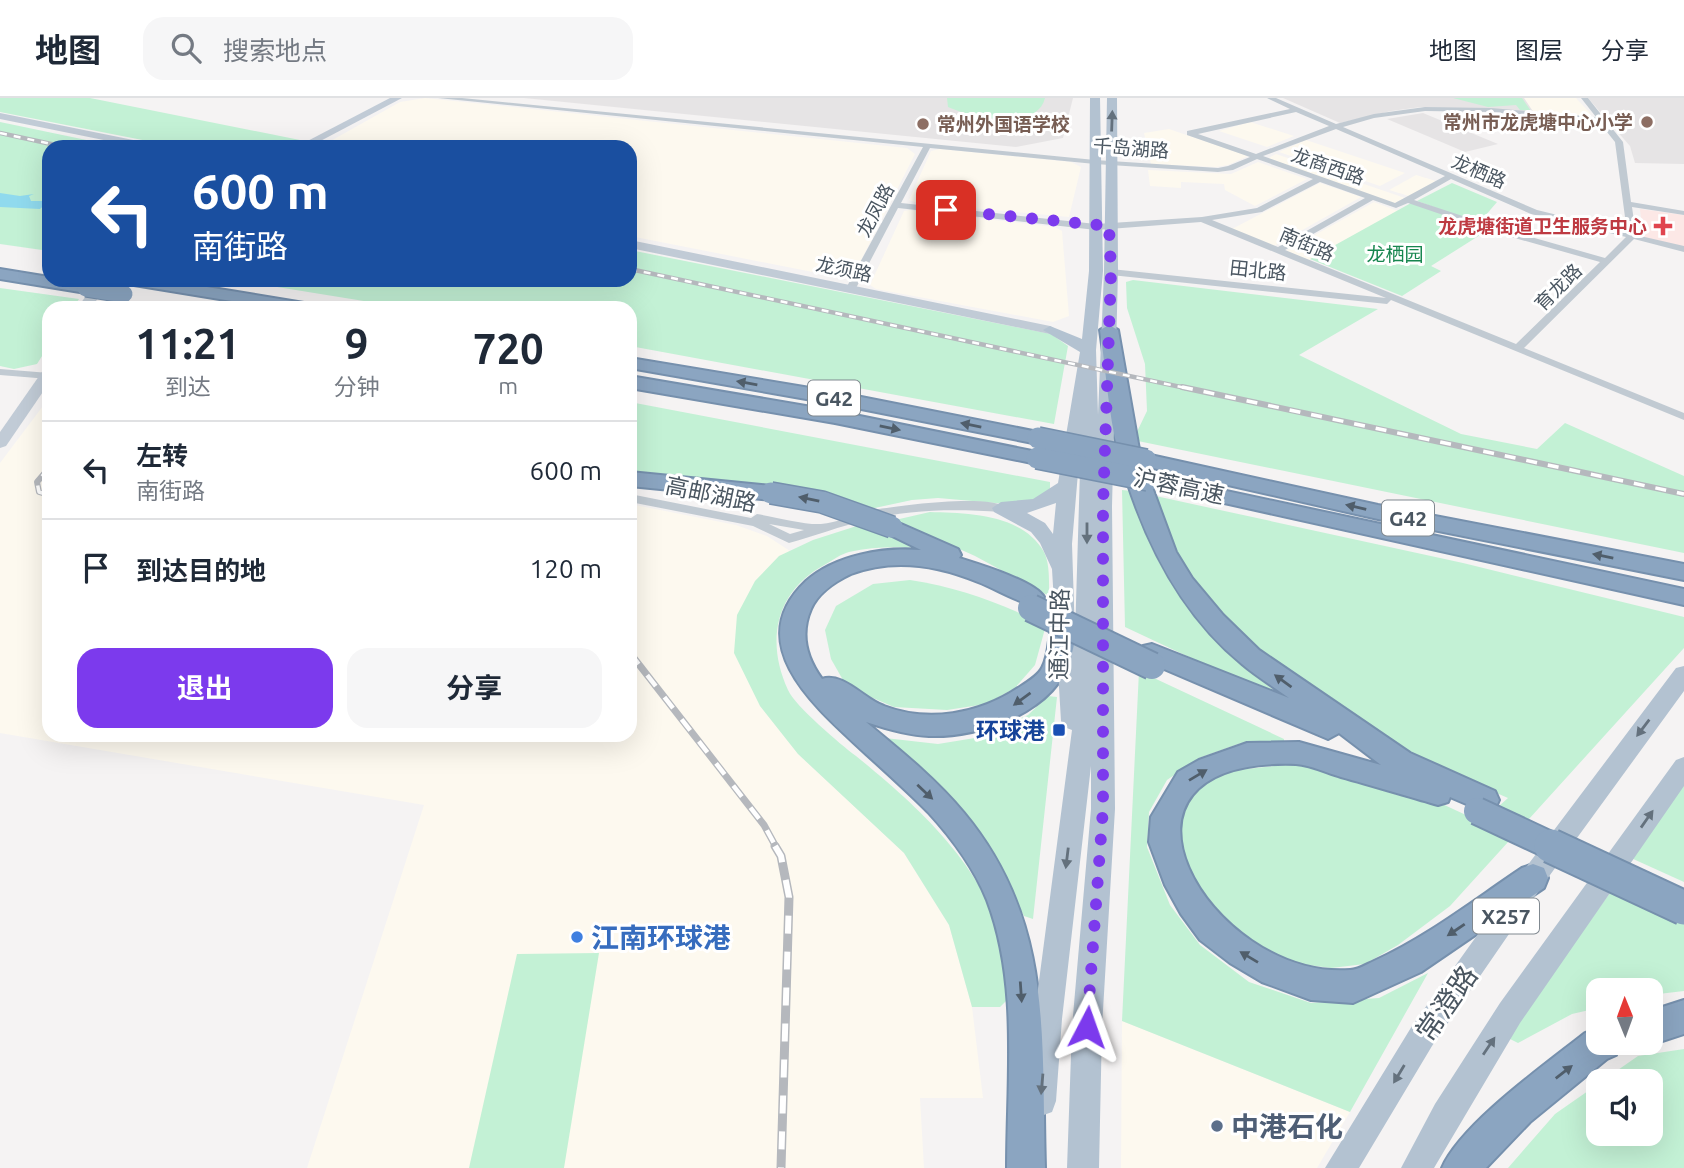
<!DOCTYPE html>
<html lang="zh">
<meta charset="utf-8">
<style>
body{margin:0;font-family:Ubuntu,"Noto Sans SC",sans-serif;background:#f6f6f7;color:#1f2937;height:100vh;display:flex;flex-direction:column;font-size:26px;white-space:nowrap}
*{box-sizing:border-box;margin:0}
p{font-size:23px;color:#747a83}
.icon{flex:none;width:38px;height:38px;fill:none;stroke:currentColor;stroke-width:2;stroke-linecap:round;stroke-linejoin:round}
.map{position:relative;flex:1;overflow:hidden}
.details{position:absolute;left:42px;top:203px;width:595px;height:441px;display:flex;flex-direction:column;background:#fff;border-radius:21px;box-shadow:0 7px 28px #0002}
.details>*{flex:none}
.guide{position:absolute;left:42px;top:42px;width:595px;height:147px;border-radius:21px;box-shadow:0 7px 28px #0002;background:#1a4fa0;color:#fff;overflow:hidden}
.needle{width:46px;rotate:359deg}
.buttons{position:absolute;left:1586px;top:880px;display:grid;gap:14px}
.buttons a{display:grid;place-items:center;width:77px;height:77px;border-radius:14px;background:#fff;box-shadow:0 7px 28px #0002;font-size:35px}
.pin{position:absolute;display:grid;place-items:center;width:60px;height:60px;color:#fff;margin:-30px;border-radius:14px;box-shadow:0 4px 10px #0006}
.me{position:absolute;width:77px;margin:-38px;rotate:4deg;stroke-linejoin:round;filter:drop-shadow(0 0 5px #0008)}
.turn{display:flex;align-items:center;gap:24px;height:147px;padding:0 35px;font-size:32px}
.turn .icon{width:91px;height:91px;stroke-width:2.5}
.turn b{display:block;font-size:49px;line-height:60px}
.eta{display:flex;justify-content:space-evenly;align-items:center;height:119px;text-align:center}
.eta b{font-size:42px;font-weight:700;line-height:49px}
.action{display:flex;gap:14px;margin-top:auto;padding:14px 35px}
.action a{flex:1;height:80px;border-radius:21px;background:#7c3aed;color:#fff;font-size:28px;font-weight:700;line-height:80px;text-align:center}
.action a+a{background:#f6f6f7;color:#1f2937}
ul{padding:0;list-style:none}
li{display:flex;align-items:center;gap:21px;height:98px;padding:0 35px;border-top:2px solid #e0e1e3}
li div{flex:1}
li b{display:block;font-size:26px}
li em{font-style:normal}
header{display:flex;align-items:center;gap:42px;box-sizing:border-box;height:98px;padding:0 35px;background:#fff;border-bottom:2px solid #e0e1e3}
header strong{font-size:33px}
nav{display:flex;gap:38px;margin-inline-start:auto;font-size:24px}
.search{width:490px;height:63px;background:#f6f6f7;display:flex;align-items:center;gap:18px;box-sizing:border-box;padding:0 24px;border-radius:21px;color:#747a83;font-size:26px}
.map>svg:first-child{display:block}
</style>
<header>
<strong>地图</strong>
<div class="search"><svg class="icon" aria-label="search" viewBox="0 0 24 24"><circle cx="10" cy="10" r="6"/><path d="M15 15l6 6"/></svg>搜索地点</div>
<nav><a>地图</a><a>图层</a><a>分享</a></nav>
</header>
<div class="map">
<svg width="1684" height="1070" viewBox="0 0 1684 1070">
<rect width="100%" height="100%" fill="#f5f3f3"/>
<g fill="#fdf9ef">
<path d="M425 0 907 50 915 56 857 170 828 177 630 138V49H320L400 4Z"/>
<path d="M1524 0H1576L1591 16 1584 18 1534 15Z"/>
<path d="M1250 24 1294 38 1267 49 1219 33Z"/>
<path d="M1169 31 1248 58 1228 67 1216 69 1151 66 1144 35Z"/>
<path d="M1306 42 1405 75 1380 88 1279 54Z"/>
<path d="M940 51 1071 64 1081 69 1069 119 917 105 909 102 931 53Z"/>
<path d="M1276 56 1405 100 1393 106 1265 62Z"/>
<path d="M1258 64 1307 81 1255 108 1225 92 1224 86 1181 84V90L1150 88 1148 72 1231 76Z"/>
<path d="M1416 77 1436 83 1409 98 1389 92Z"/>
<path d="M1320 85 1361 99 1274 148 1232 131Z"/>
<path d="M1374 104 1398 113 1309 162 1286 153Z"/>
<path d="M909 112 1055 129 1062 133 1069 218 1053 224 876 191 870 187 904 113Z"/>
<path d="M49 300V637H630V406L736 427 767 438 790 453 779 459 760 608 798 656 904 755 949 827 972 909 983 1000H920L924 1070H307L424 707 0 635V365Z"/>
<path d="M1122 923 1350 1014 1317 1070H1121Z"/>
</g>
<g fill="#e6e4e5">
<path d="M524 0H1073L1063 40 1016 49Z"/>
<path d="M1283 0H1524L1534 15 1421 9 1391 13 1340 25Z"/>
<path d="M1588 0H1684V66L1635 65 1630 48Z"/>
<path d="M1423 15 1498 46 1465 54 1387 21Z"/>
</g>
<path fill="#fce8e6" d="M1640 111 1684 117V149L1643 139Z"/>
<g fill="#c3f1d5">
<path d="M0 0H90L300 42 287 49H178L0 14Z"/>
<path d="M947 0H1045C1037 34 970 19 948 9Z"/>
<path d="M1453 0H1522L1531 13 1520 12 1516 7 1488 9Z"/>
<path d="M0 24 120 49H49V153L0 146Z"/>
<path d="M1452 85 1497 104 1479 125 1417 103Z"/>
<path d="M1411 105 1488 132 1431 168 1441 173 1402 198 1310 161Z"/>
<path d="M630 152 1051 236 1068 248 1054 326 630 248V210H407L234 182H630Z"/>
<path d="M1133 182 1378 211 1299 257 1461 336 1537 351 1565 325 1684 378V455L1133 342 1147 313 1145 266 1127 210 1126 184Z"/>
<path d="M0 190 79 201 73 210H49V247L37 266 14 271 0 268Z"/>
<path d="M630 304 1050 384V395L1018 407 938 400 912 402 870 411 815 394 630 375Z"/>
<path d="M1122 392 1131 393C1157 485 1204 536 1277 595L1276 600 1125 529Z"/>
<path d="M1151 397 1463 465 1684 519V550L1450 808 1398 847 1365 866 1331 870 1292 865 1253 850 1193 790 1177 735 1181 708 1199 688 1228 673 1303 665 1438 704 1481 724 1508 700 1407 656 1254 552 1198 488 1172 449Z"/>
<path d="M930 414C968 415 1023 416 1044 454 1050 466 1049 484 1049 498L975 458 895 422Z"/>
<path d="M866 425 923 450C898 449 874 448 849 454 841 456 833 462 826 466 776 492 765 542 788 592 795 608 840 646 856 658 920 710 989 772 1006 857 1009 870 1009 885 1010 899L1000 909H972L949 827 904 755 798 656 760 608 734 555 737 517 755 483 779 458 813 442Z"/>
<path d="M910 482C961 490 999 505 1046 527L1035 567 1015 590 986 606 947 612 894 609 847 589 831 561 825 532 836 508 873 486Z"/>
<path d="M1139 573 1284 641V646L1241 645 1199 660 1167 682 1149 714 1147 749 1170 807 1200 847 1249 884 1311 905 1379 900 1428 875 1350 1014 1122 923Z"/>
<path d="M1048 598 1057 599 1033 821 1024 818 1004 782 885 640 938 646 981 639 1028 617Z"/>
<path d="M1684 684V784L1631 760Z"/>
<path d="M1615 788 1684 821V893L1650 897V892H1598V910L1572 916 1518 945 1510 941 1522 916Z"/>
<path d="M599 855 564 1070H469L517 856Z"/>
<path d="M1684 951V1070H1508L1555 1016 1598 986V1036H1650V984L1602 983 1638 958Z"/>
</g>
<path fill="#90daee" d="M0 95 20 98 34 96 29 98 31 103H49L40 111 0 109Z"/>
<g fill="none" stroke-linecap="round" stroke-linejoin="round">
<g stroke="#7690ad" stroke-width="4">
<g id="highway">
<path d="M0 171 49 179V182L86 185 94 190 86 195 0 181Z"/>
<path d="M126 182H164L304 205 312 210H274L134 187Z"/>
<path d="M1109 227 1118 232 1140 357 1146 356 1378 407 1684 466V482L1378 421 1144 368 1147 376 1684 491V507L1152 389 1176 454 1192 480 1223 517 1259 552 1410 655 1495 693 1499 702 1495 711 1485 714 1450 699 1448 704 1438 707C1406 698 1374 688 1341 679 1327 675 1311 667 1296 666 1078 659 1210 882 1350 872 1358 872 1367 866 1374 863 1427 839 1474 802 1522 770L1533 766 1544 770 1548 780 1544 790 1421 874 1353 905 1311 902 1262 884 1230 865 1200 842 1181 816 1165 787 1149 744 1151 719 1178 674 1199 662 1247 645 1299 644 1381 667 1339 635 1328 641 1143 562 1140 555 1143 548 1152 546 1289 600C1274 589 1256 578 1242 566 1176 512 1140 434 1118 353 1108 314 1106 272 1100 232Z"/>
<path d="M630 260 846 296 1038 334 1045 336 1048 340 1045 344 1038 346 846 308 630 270Z"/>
<path d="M630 278 835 313 1037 354 1044 356 1047 360 1044 364 1037 366 835 325 630 290Z"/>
<path d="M630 374 771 388 778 390 782 395 778 400 771 402 630 388Z"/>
<path d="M892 422 958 451 961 457 959 460C978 466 1035 483 1044 499L1040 505 1032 507C1013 502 996 491 978 484 937 467 893 460 851 476 836 483 818 495 811 511 800 536 806 559 822 581 843 574 864 601 884 608 928 625 979 616 1018 590 1026 585 1038 578 1042 570 1051 554 1047 533 1055 518L1064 515 1073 518C1079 529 1074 547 1071 559 1056 614 980 640 929 638 908 637 887 631 866 624 900 652 936 681 964 715 1054 823 1041 939 1045 1070H1007C1007 982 1019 886 987 802 974 770 951 739 928 714 908 694 887 675 866 656 820 613 738 547 806 483 835 457 883 449 921 452L884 434 881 429 884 424Z"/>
<path d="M1684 902V936L1650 947 1645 945H1650V913Z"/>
<path d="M1598 930V945H1621L1616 957 1607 961 1530 1024 1486 1070H1442C1461 1026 1546 966 1585 935Z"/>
</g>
</g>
<g fill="#c1cad2" fill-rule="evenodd">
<path d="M438 0H462L1095 62 1218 70 1228 68 1250 59 1187 37V33L1290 11 1267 0H1276L1336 26 1374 16 1425 9 1491 10 1596 19 1581 0H1588L1623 44 1631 104 1684 113V117L1632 109 1636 137 1684 148V154L1634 141 1524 250 1684 315V322L1391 202 1387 206 1111 177 1106 174 1111 171 1386 200 1201 124 1096 132 898 110 855 192 847 194 845 192 923 49ZM1425 13 1491 14 1599 24 1615 44 1627 134 1537 112 1343 29 1374 20ZM1296 14 1329 28 1256 56 1198 36ZM1336 31 1445 78 1395 105 1263 58ZM930 50 1095 66 1218 74 1233 72 1257 61 1313 81 1257 110 1202 119 1096 126 901 105ZM1451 81 1531 116 1626 139 1605 160 1496 129 1414 102ZM1320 84 1365 100 1278 149 1212 122 1262 114ZM1373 102 1396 110 1408 105 1490 133 1600 164 1516 246 1285 152Z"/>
<path d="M0 271 49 275V281L0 277Z"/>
<path d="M630 396 751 420 757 416C774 419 805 427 821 426 837 425 853 417 868 413 893 408 990 395 1007 410L1001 414C956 411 911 411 867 422 840 428 815 438 789 445L753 428 630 404ZM769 426 804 432 790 436Z"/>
</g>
<g fill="#c1cbd6" fill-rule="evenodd">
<path d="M390 0H402L309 49H296Z"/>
<path d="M0 15 153 46 158 49H138L0 21Z"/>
<path d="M630 142 1050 228 1057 232 1050 236 630 150Z"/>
<path d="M98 182H111L91 210H77Z"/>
<path d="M49 270V285L6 348 0 350V334L44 271Z"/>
</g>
<g fill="#b3c2d1" fill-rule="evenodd">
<path d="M1090 0H1100L1103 173 1096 252 1098 317 1104 174 1107 0H1117L1118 174 1112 408 1115 711 1102 929 1099 1070H1067L1072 929 1091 711V668L1062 921 1056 1003 1052 1014 1041 1018 1030 1014 1026 1003 1034 921 1072 632 1064 629 1061 623 1052 471 1040 445 1031 434 994 414 992 410 1001 404 1033 401 1058 385 1080 254 1043 232 1050 228 1082 241 1089 173ZM1081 339 1075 538 1072 446ZM1056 405 1053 436 1045 425 1027 415Z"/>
<path d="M1684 568V593L1542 788 1432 948 1359 1070H1325L1412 928 1524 772 1676 570Z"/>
<path d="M1684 659V688L1520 925 1434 1070H1401L1435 1006 1500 905 1676 662Z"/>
</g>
<use href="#highway" fill="#8ba5c1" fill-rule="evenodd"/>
<g stroke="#b5b8bd" stroke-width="4.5">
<g id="rail-far3">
<path d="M0 35 65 49"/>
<path d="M630 171 1190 291"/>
</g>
</g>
<g stroke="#b5b8bd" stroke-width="6">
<g id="rail-far2">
<path d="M1182 289 1684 396"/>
<path d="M49 370 37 384 39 394 49 397"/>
</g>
</g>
<g stroke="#b5b8bd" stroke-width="7">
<path id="rail-far1" d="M630 555 764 727 776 749"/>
</g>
<g stroke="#b5b8bd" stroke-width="9">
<path id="rail" d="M775 748 781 758 789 799 781 1070"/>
</g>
<use href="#rail-far3" stroke="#fff" stroke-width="2.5" stroke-dasharray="7" stroke-linecap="butt"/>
<use href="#rail-far2" stroke="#fff" stroke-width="3.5" stroke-dasharray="11" stroke-linecap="butt"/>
<use href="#rail-far1" stroke="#fff" stroke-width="4.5" stroke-dasharray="14" stroke-linecap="butt"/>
<use href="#rail" stroke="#fff" stroke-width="6" stroke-dasharray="18" stroke-linecap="butt"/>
<g stroke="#7690ad" stroke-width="19" stroke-linecap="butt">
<path id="highway-bridge-far3" d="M86 190 124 196"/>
</g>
<g stroke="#7690ad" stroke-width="24" stroke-linecap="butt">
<g id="highway-bridge-far2">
<path d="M1038 340 1146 362"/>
<path d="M1037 360 1148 382"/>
<path d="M771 395 822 404 892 429"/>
</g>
</g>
<g stroke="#7690ad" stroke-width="30" stroke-linecap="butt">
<g id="highway-bridge-far1">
<path d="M1031 510 1152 568"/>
<path d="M1477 713 1554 749"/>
</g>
</g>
<g stroke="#7690ad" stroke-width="37" stroke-linecap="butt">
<path id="highway-bridge" d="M1551 748 1684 810"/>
</g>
<use href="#highway-bridge-far3" stroke="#8ba5c1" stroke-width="17"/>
<use href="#highway-bridge-far2" stroke="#8ba5c1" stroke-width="21"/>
<use href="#highway-bridge-far1" stroke="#8ba5c1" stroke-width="26"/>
<use href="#highway-bridge" stroke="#8ba5c1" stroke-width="33"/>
</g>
<defs><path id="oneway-solid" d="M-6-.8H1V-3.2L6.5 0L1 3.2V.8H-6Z" transform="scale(1.75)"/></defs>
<g fill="#64717d">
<use href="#oneway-solid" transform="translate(1112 23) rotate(-88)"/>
<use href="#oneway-solid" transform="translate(1087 435) rotate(90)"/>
<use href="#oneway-solid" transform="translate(1643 630) rotate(127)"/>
<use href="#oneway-solid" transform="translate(1647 721) rotate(-55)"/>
<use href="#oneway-solid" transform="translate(1067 760) rotate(97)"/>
<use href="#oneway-solid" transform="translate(1489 948) rotate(-56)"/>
<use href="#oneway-solid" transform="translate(1399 976) rotate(121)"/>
<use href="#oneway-solid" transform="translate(1042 986) rotate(95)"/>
</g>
<g fill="#505e6b">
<use href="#oneway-solid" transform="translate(747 285) rotate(-170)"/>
<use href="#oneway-solid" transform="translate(971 327) rotate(-169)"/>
<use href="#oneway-solid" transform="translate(890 330) rotate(11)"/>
<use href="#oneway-solid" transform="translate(809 401) rotate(-168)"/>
<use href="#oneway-solid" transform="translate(1356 409) rotate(-167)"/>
<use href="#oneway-solid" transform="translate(1603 458) rotate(-169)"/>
<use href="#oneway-solid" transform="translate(1283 583) rotate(-144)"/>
<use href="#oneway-solid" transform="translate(1022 601) rotate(144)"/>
<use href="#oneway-solid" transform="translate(1198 677) rotate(-31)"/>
<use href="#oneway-solid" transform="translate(925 694) rotate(43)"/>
<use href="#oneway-solid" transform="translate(1456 832) rotate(146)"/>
<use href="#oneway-solid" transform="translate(1249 859) rotate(-149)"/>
<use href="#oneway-solid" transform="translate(1021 894) rotate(86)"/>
<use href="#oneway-solid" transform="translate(1564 974) rotate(-38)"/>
</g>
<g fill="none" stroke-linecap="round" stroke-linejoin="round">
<path stroke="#7c3aed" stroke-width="12" stroke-dasharray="0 21.6" d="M946 112 1109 128 1111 174 1103 408V711L1087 929"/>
</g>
<g fill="#8d6e63" stroke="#fff" stroke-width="2.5">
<circle cx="1647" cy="24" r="7"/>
<circle cx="923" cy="26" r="7"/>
</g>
<path fill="#e0444e" stroke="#fff" stroke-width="2.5" d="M1659.5 117.5h7v7h7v7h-7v7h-7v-7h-7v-7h7z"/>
<rect fill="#1a4fb4" stroke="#fff" stroke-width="2.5" x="1052" y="625" width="14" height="14" rx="3.5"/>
<circle fill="#3f7fe0" stroke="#fff" stroke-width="2.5" cx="577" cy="839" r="7"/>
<circle fill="#5c6f8a" stroke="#fff" stroke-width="2.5" cx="1217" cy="1028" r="7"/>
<g text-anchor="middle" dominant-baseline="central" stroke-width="6" stroke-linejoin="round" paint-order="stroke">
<g font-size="19" font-weight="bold" fill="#785e54" stroke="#fff" text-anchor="end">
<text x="1633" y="24">常州市龙虎塘中心小学</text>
<text x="937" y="26" text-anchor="start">常州外国语学校</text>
</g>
<g font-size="19" fill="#4a5661" stroke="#fff">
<text transform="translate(1131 50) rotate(4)">千岛湖路</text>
<text transform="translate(1328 68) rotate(19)">龙商西路</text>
<text transform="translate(1479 73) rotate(23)">龙栖路</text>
<text transform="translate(875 112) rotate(-62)">龙凤路</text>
<text transform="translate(1307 146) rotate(23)">南街路</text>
<text transform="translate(844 171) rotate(12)">龙须路</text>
<text transform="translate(1258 172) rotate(6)">田北路</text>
<text transform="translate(1558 189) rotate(-45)">育龙路</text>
</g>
<g font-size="19" font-weight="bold" fill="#be3a42" stroke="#fff" text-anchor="end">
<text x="1647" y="128">龙虎塘街道卫生服务中心</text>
</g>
<g font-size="19" fill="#17864f" stroke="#fff">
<text x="1395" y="156">龙栖园</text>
</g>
<g fill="#fff" stroke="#808990" stroke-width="2">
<rect x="808" y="282.5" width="52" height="35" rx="5"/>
<rect x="1382" y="402.5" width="52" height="35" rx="5"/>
<rect x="1473" y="800.5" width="66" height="35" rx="5"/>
</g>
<g font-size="21" font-weight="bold" fill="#4a5661">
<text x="834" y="300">G42</text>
<text x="1408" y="420">G42</text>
<text x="1506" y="818">X257</text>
</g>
<g font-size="23" fill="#4a5661" stroke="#fff">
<text transform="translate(1179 388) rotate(12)">沪蓉高速</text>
<text transform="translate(711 396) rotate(12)">高邮湖路</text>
<text transform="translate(1059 536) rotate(-89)">通江中路</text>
</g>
<g font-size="23" font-weight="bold" fill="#164399" stroke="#fff" text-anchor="end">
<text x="1045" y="632">环球港</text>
</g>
<g font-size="28" font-weight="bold" fill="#366cbe" stroke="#fff" text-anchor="start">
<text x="591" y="839">江南环球港</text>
</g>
<g font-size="28" fill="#4a5661" stroke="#fff">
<text transform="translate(1446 905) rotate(-55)">常澄路</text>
</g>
<g font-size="28" font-weight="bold" fill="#4e5e75" stroke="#fff" text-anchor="start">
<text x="1231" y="1028">中港石化</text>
</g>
</g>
</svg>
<div class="buttons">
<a><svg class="needle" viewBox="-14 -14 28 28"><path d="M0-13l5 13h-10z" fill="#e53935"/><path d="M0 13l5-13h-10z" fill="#747a83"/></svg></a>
<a><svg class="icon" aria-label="sound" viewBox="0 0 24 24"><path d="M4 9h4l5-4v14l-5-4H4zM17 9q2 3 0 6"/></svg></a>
</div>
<div class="pin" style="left:946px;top:112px;background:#d93025"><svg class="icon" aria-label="arrive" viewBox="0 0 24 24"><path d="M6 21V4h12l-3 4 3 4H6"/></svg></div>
<svg class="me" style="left:1087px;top:929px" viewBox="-20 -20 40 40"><path d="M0-17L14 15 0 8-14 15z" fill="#7c3aed" stroke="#fff" stroke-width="4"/></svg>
<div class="guide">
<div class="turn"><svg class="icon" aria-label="left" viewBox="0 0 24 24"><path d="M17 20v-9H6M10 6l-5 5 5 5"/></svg><div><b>600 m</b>南街路</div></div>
</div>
<section class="details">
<div class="eta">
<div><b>11:21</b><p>到达</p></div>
<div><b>9</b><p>分钟</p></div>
<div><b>720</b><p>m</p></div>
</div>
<ul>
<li><svg class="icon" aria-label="left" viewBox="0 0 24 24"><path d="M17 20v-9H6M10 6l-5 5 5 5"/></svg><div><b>左转</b><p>南街路</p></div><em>600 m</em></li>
<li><svg class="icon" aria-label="arrive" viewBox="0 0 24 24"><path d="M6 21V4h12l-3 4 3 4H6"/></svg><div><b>到达目的地</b></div><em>120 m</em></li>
</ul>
<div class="action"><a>退出</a><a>分享</a></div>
</section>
</div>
